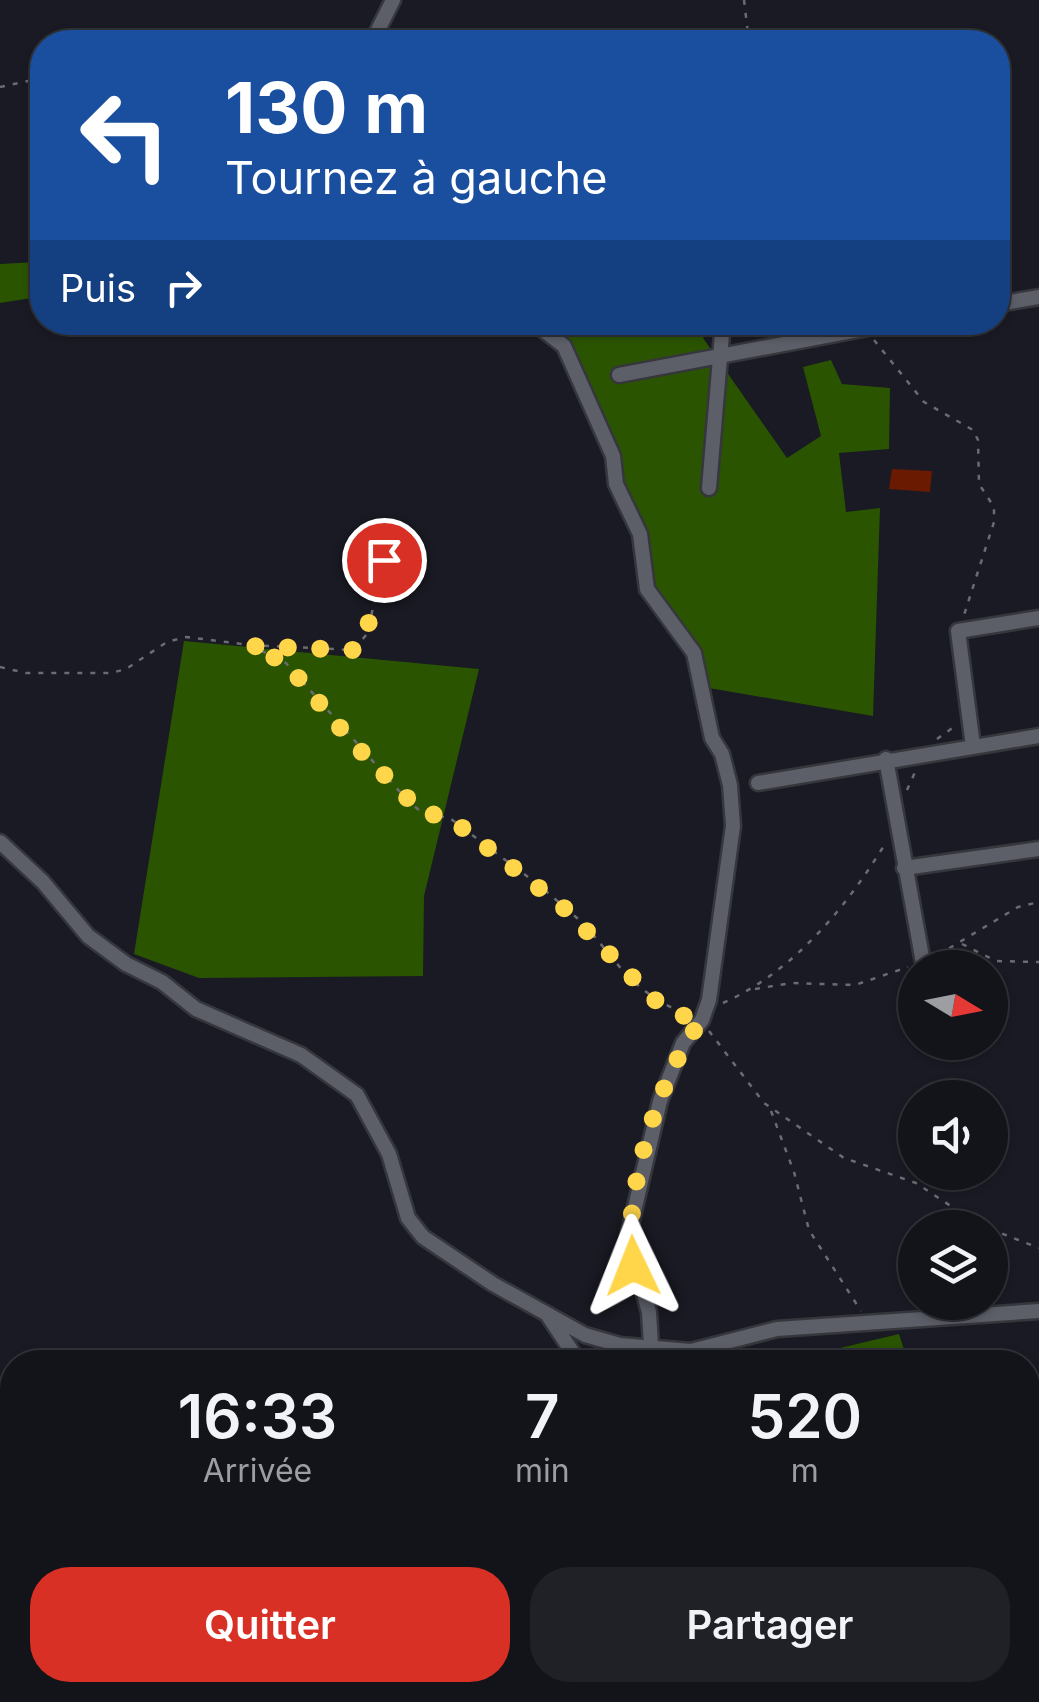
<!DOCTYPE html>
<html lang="fr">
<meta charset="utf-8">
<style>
body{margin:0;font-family:Inter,sans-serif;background:#202127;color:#f1f3f6;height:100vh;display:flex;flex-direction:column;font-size:38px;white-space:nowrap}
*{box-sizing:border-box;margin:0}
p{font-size:32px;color:#9d9ea2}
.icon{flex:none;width:55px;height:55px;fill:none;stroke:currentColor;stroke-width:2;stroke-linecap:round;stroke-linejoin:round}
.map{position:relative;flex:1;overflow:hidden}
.side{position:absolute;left:0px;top:1350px;width:1040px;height:352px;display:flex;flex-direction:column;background:#13141a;border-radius:40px 40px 0 0;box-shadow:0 2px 8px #0004,0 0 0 2px #323339}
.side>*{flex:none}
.banner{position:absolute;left:30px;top:30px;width:980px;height:305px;border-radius:40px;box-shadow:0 2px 8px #0004,0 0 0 2px #323339;background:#1a4fa0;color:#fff;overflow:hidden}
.needle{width:65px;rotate:100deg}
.buttons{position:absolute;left:898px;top:950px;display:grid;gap:20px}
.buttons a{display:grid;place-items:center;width:110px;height:110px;border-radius:50%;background:#13141a;box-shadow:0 2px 8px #0004,0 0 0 2px #323339;font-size:50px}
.pin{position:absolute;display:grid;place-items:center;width:85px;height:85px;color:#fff;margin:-42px;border:5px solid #fff;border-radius:50%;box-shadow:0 2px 10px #0007}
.me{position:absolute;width:110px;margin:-55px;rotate:358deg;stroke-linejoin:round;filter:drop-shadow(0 0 8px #0008)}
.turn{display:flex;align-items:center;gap:35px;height:210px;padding:0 30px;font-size:45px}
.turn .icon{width:130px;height:130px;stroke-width:2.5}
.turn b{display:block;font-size:70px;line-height:85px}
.then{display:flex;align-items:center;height:95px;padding:0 30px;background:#0003;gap:20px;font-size:38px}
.eta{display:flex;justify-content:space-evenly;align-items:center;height:170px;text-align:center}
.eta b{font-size:60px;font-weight:600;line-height:70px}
.cta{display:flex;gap:20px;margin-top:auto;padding:20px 30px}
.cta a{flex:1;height:115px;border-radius:40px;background:#d93025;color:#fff;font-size:40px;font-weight:600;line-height:115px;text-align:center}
.cta a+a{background:#202127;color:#f1f3f6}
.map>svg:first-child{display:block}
</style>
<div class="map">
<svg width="1039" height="1702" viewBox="0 0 1039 1702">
<rect width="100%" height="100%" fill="#191a23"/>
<g fill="#2a5400">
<path d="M38 262V297L0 303V264Z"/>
<path d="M533 323H717L703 338 787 458 821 436 803 367 831 360 842 384 890 388 889 449 839 453 846 512 880 508 873 716 703 687 694 653 647 589 639 534 564 346Z"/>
<path d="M184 641 479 669 424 896 423 976 199 978 134 954Z"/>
<path d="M899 1334 908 1362H781Z"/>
<path d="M0 1512 12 1513 16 1702H0Z"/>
</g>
<path fill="#6a1a01" d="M892 469 932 471 930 492 889 489Z"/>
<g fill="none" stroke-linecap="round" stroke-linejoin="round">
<g stroke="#36363d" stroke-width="19">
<g id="street">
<path d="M372 42 393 0"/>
<path d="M998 304 1039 297"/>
<path d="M533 322 564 346 613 456 616 484 640 534 647 589 694 653 712 738 722 754 730 785 733 826 709 1000 702 1020 683 1043 660 1101 628 1237 649 1312 652 1362"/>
<path d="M619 375 900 322"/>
<path d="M709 488 723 322"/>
<path d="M973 746 958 631 1039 618"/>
<path d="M886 759 924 968"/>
<path d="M758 783 1039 736"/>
<path d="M0 842 43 882 88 936 126 964 162 982 196 1009 301 1055 357 1095 389 1154 408 1218 423 1237 493 1284 585 1335 620 1345 691 1351 777 1329 1039 1311"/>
<path d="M904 868 1039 849"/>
<path d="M547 1314 579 1362"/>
<path d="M1028 1521 1039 1529"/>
<path d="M957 1690 971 1702"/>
<path d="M595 1702 599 1690"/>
</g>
</g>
<g stroke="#6a6b73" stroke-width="2.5" stroke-dasharray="5 8" stroke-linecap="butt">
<path d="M744 0 749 42"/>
<path d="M0 87 42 78"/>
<path d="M874 340 924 402 973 430 978 440 979 484 994 507V522L964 615"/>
<path d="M251 645 353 650 367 634 384 560"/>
<path d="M0 667 26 673H111L126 669 167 642 186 637 250 645 286 663 408 801 420 811 451 819 540 886 585 925 628 977 655 999 688 1016"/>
<path d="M937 739 955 726"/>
<path d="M907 790 916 770"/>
<path d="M962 944 996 961 1039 962"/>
<path d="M938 955 1018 907 1039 902"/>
<path d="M755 989 791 983 855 985 908 967"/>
<path d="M723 1003C794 971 845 909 885 844"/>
<path d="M709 1031 764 1103 844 1158 916 1183 984 1228"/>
<path d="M771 1111 794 1172 809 1230 861 1311"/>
<path d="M990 1229 1039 1248"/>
</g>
<use href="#street" stroke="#5c5e68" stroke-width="14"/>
</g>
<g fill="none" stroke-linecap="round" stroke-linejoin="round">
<path stroke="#ffd54a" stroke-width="18" stroke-dasharray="0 32.4" d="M384 560 366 634 353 650 250 646 286 663 352 742 420 811 451 819 562 906 655 1000 681 1015 702 1020C659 1074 621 1198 633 1266"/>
</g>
</svg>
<div class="buttons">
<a><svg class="needle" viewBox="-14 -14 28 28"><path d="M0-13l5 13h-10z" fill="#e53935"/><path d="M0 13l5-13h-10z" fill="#9d9ea2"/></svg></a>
<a><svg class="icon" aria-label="sound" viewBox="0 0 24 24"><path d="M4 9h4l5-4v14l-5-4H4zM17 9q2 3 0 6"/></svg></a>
<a><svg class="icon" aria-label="layers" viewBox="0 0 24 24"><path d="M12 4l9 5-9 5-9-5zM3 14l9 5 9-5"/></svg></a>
</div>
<div class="pin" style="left:384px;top:560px;background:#d93025"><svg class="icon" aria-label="arrive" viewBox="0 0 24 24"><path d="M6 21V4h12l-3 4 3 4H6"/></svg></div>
<svg class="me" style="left:633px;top:1266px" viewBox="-20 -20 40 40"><path d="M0-17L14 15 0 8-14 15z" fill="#ffd54a" stroke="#fff" stroke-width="4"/></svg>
<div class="banner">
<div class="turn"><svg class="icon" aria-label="left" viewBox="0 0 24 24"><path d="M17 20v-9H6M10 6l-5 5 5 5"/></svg><div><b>130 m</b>Tournez à gauche</div></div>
<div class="then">Puis<svg class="icon" aria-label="right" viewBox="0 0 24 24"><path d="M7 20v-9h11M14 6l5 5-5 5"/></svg></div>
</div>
<section class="side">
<div class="eta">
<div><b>16:33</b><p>Arrivée</p></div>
<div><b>7</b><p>min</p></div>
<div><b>520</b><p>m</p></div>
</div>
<div class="cta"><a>Quitter</a><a>Partager</a></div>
</section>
</div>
